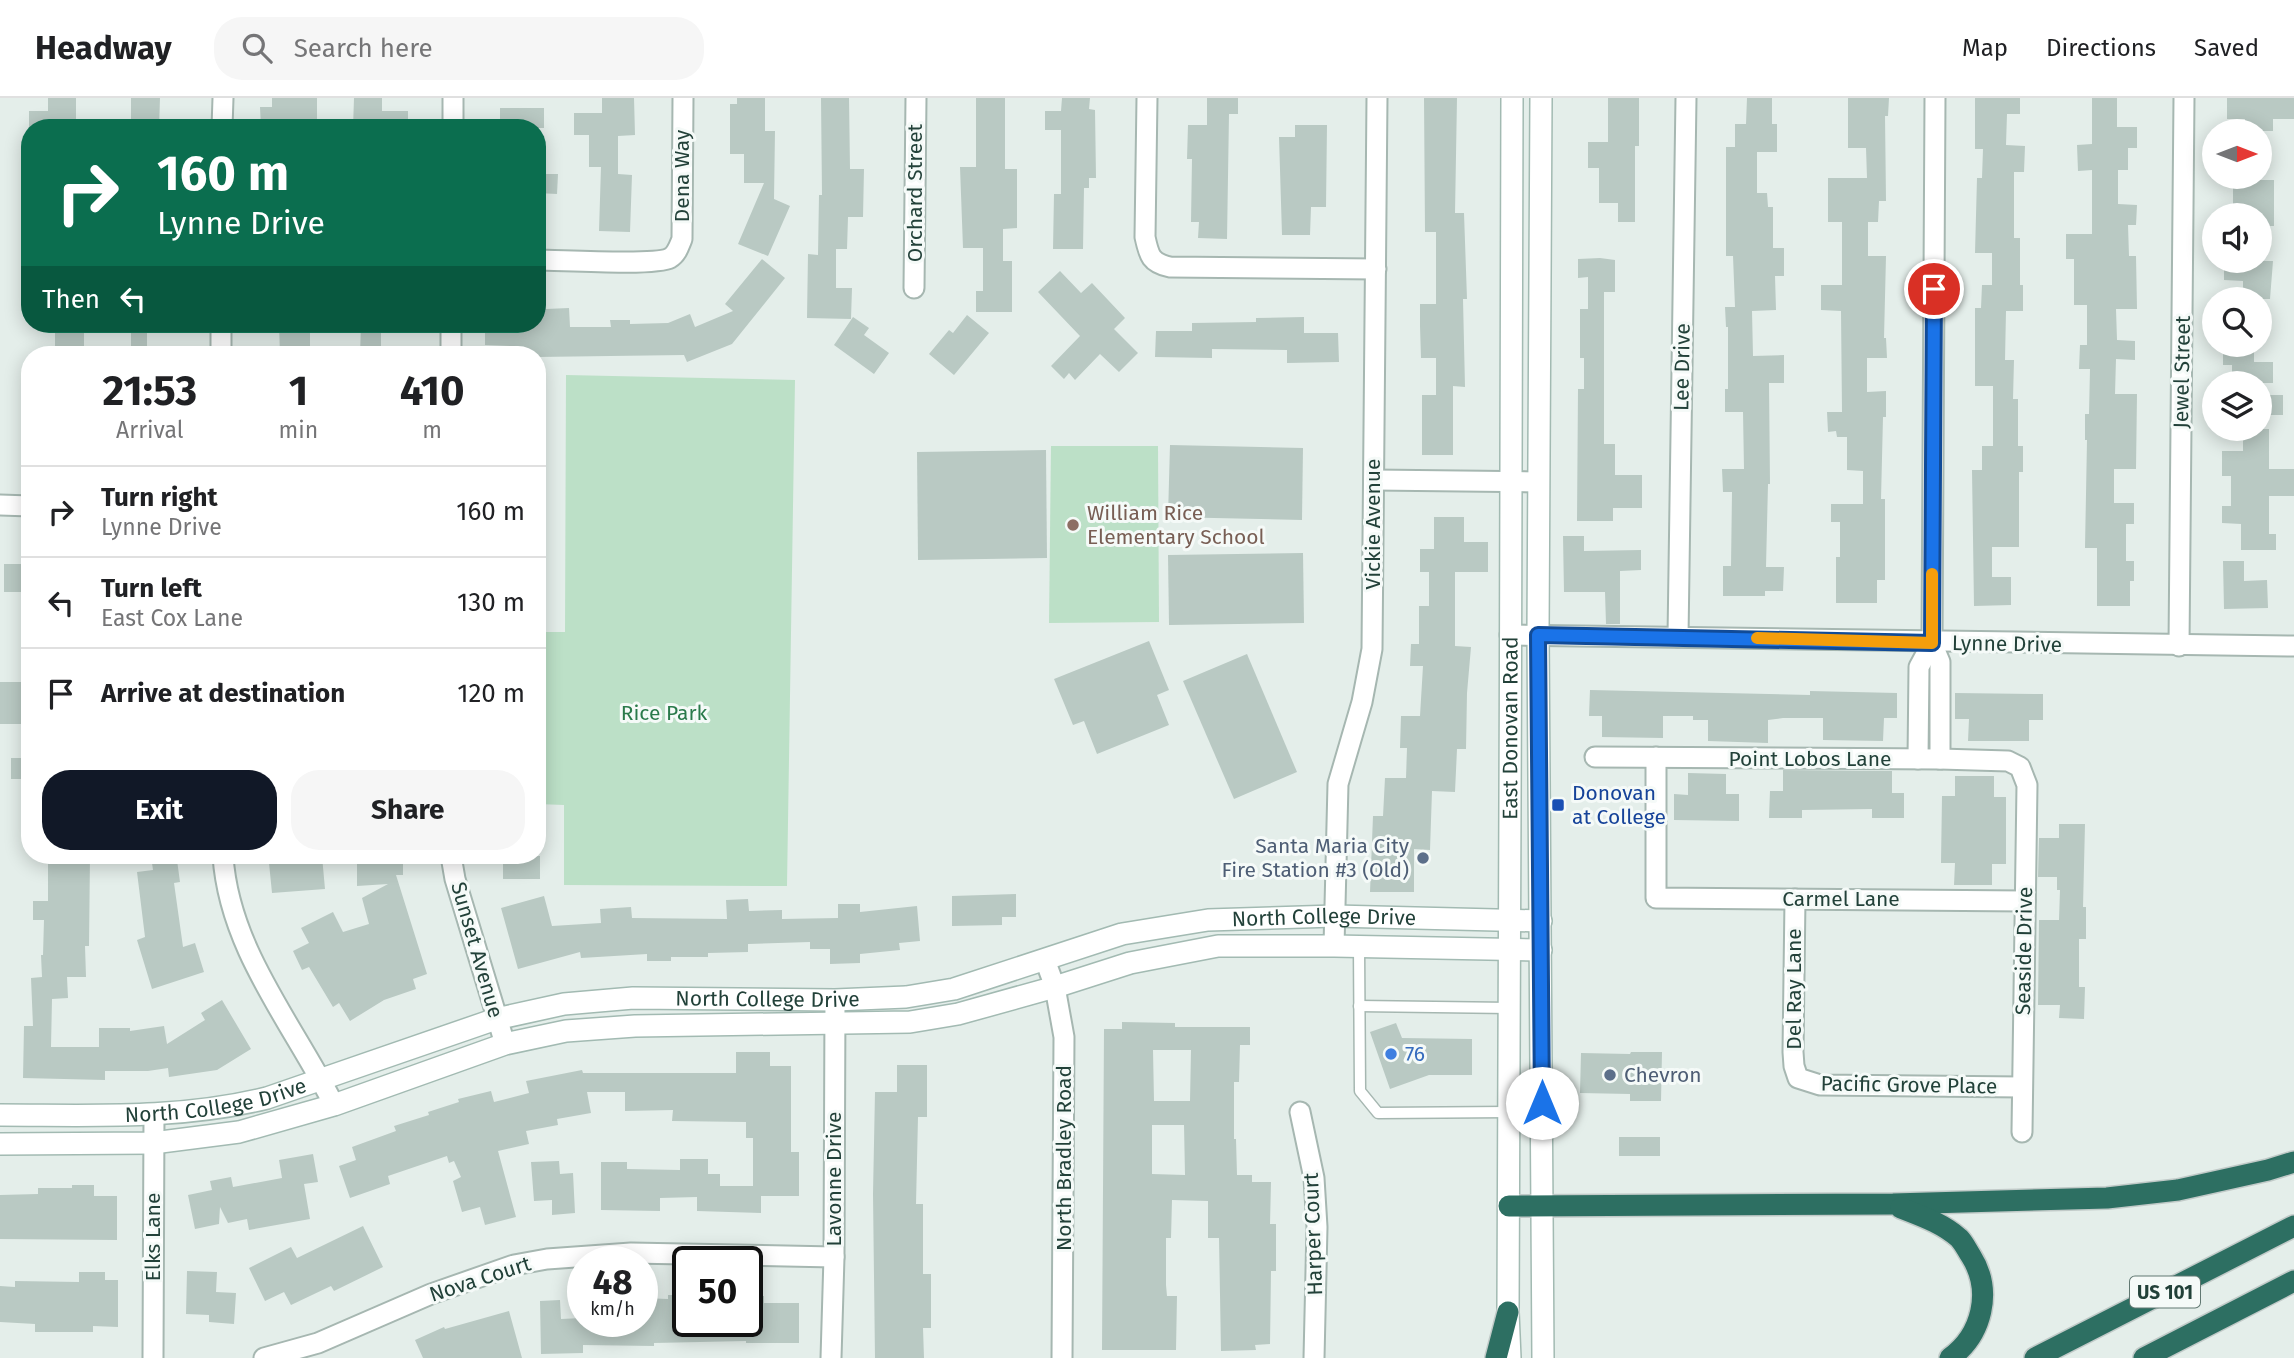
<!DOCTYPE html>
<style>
body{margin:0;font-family:"Fira Sans",sans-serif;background:#f6f6f6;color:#202124;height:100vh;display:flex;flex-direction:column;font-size:26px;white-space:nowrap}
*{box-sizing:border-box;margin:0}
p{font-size:23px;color:#757577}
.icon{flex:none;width:38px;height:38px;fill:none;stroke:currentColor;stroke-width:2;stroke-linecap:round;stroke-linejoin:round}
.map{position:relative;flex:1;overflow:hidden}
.drawer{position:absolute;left:21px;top:248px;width:525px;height:518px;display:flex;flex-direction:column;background:#fff;border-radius:28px;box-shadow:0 4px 18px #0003}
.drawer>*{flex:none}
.hud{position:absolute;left:21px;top:21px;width:525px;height:214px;border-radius:28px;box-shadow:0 4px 18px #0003;background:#0b6e4f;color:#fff;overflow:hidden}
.needle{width:46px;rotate:90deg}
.fabs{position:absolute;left:2202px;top:21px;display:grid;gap:14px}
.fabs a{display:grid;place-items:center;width:70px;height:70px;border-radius:50%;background:#fff;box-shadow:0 4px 18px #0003;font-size:35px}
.speed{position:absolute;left:567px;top:1148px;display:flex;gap:14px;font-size:35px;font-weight:700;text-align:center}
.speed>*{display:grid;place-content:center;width:91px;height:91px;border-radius:50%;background:#fff;box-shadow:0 4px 18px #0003;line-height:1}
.speed small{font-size:18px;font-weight:400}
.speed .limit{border:4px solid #111;border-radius:10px;background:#fff;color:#111}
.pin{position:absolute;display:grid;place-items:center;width:60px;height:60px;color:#fff;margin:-30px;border:4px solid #fff;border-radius:50%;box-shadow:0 2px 7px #0007}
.me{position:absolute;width:77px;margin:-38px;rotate:0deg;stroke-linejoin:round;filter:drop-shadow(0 0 5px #0008)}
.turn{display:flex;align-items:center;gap:24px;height:147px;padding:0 21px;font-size:32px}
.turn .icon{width:91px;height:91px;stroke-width:2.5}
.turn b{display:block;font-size:49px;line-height:60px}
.then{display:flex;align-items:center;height:66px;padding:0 21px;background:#0003;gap:14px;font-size:26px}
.eta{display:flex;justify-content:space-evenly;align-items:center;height:119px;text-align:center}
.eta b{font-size:42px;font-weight:700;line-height:49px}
.primary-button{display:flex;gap:14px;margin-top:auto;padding:14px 21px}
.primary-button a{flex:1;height:80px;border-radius:28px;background:#111827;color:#fff;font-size:28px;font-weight:700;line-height:80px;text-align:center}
.primary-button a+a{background:#f6f6f6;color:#202124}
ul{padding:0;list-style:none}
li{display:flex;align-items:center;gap:21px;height:91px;padding:0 21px;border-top:2px solid #e0e0e0}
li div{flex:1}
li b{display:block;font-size:26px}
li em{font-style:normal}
header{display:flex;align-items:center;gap:42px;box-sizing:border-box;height:98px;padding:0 35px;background:#fff;border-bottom:2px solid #e0e0e0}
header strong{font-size:33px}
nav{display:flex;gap:38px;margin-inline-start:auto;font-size:24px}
.search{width:490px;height:63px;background:#f6f6f6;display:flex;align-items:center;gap:18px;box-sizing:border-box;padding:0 24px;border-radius:28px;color:#757577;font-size:26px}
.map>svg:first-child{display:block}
</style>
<header>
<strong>Headway</strong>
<div class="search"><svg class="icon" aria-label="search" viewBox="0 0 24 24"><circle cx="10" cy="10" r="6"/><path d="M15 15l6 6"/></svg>Search here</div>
<nav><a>Map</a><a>Directions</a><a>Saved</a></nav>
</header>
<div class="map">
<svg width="2294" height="1260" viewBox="0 0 2294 1260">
<rect width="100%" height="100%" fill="#e4eeea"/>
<g fill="#bce0c7">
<path d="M566 277 795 282 787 788 564 787V707L537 706V534H565Z"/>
<path d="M1051 348H1158L1159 524 1049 525Z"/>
</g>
<g fill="#b9c9c3" fill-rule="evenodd">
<path d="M48 0H76V30H29V13H48Z"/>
<path d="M131 0H160L159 30H131Z"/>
<path d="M272 0H317V30H261L260 9H272Z"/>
<path d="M354 0H382V13H408V30H353Z"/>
<path d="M602 0H634L635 37 618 38V76L632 77 630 134 599 133 601 69H589V37H574V15H602Z"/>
<path d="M737 0H765V33H775L774 101 790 108 768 158 738 146 764 85H744V56H730V6H737Z"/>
<path d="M821 0H849L850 71H864L863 119H848L847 151H836V190H852L851 221 807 220 808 156 818 157 819 97H822Z"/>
<path d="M976 0H1005V71H1017V130L1003 131V163H1012V214H976V193H983V150H963L960 69H976Z"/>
<path d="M1062 0H1090L1089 11 1095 12 1096 80H1089V90H1084L1083 151H1053L1054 96H1061V32H1045V13H1061Z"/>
<path d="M1207 0H1238V16H1229L1227 141 1198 140 1199 124H1191L1192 61H1187L1188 27H1207Z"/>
<path d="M1424 0H1457L1455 115H1464L1467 201H1463L1465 289 1453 288V357H1422V297H1436V260H1421L1420 228V206H1436V134H1425Z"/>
<path d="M1608 0H1639V48H1635V124H1618V105H1599V70H1588V44H1608Z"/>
<path d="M1747 0H1772V26H1777V54H1757V95H1767L1768 109H1773V150H1784V178H1775L1776 212 1752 213 1753 258 1784 257V285H1769L1770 386H1768L1766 469H1784L1783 493H1765V498H1723V468H1731L1732 394H1723L1722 371H1744L1743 314H1725V291H1728V229H1726L1725 209H1735L1733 158H1726V49H1735V26H1746Z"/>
<path d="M1848 0H1889L1888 18H1885L1886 103H1879L1878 124H1868V158H1886L1884 240H1886L1887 260H1867V294L1886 293V319H1883L1881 401H1885V482H1877V505H1836V459H1840V424H1831V406H1863V373L1847 372V339H1837L1836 333 1828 334 1827 314H1842L1841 213 1821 212V187H1842V124H1828V80H1867L1866 50H1848Z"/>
<path d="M1975 0H2020V16H2007L2006 47 2025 48 2024 74H2014V140H2020V187H2023V213H2006L2005 262H2014L2013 301H2018V348H2023V374H2019V449H1992V479H2011V507L1974 508 1972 372H1982V348H1993V288H1975V210H1981L1982 187H1992V155H1975L1977 80H1982L1983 51H1975Z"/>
<path d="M2092 0H2117V29H2137V50H2128V72H2118V106L2137 107 2136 127H2128L2129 158H2136L2137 211H2116L2117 242 2135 243V262L2116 261 2115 296H2137L2136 371H2114V405H2134V426H2126V463H2134V483H2130V508H2097V450H2085L2087 342H2085V316H2089L2090 271H2079L2080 247H2087V207H2074V161H2066V136H2092V72L2078 73 2077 47 2092 46Z"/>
<path d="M2227 0H2294V21H2273V33H2245V21H2227Z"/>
<rect x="500" y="10" width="44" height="20"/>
<path d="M1295 27H1327L1326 109H1311L1310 137H1282L1279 39H1295Z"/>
<path d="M537 76H558L557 96 537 95Z"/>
<path d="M2233 82H2274V128H2259V117H2233Z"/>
<path d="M1600 160 1615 162V194H1604V346H1615V377H1642V410H1613V423H1577L1578 291H1584V260H1580V211H1588V179L1578 180V161Z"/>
<path d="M762 161 785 180 732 246 687 264 684 257 537 259 511 257V248L485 247V226H537V213H546V211L569 210 570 229H611L610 222H630V226L668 225 690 216 695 229 733 213 725 206Z"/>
<path d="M2224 163H2273L2270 201H2243V183L2224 182Z"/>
<path d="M1060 173 1081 195 1092 185 1125 220 1114 231 1138 255 1119 274 1100 256 1075 282 1069 275 1064 281 1051 268 1080 238 1038 194Z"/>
<path d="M967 217 989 235 954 277 929 256 949 232 953 235Z"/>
<path d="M853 219 869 230 864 237 889 255 874 276 834 247Z"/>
<path d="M1304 219V235H1338L1339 264 1287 265V252L1212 251V260L1155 259 1156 233H1192V225L1256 224V220Z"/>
<rect x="55" y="226" width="29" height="31"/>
<rect x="131" y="226" width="16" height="31"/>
<path d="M279 226H310V257H280Z"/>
<path d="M361 227H381V257H360Z"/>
<path d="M2223 247H2254V264H2273V285H2232V267H2223Z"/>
<rect x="2259" y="297" width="24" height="20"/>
<path d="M2243 331H2269V371H2294V398H2269V436H2276V452H2241V426L2222 425V408H2231V378H2222V353H2243Z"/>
<path d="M1170 347 1303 350 1302 422 1168 419Z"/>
<path d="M1046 352 1047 460 918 462 917 354Z"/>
<path d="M1434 419H1464V444H1488V474H1455V548L1471 549 1467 595 1466 651H1457L1455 694 1432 693 1430 752 1414 751V794H1370L1373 718H1383L1385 680H1406L1407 650H1400L1401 618H1420L1423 568H1410L1411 546H1419V508H1429V474H1420V451H1434Z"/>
<path d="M1563 438H1584V453L1641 452V472L1620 473V526H1606L1605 494H1564Z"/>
<path d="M1303 455 1304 525 1169 527 1168 457Z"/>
<path d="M2223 463H2244V483L2267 482 2268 510 2224 511Z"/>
<rect x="4" y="466" width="26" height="28"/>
<path d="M1149 543 1169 592 1157 597 1169 627 1097 656 1084 623 1073 627 1054 581Z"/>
<path d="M1247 556 1297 674 1234 701 1183 583Z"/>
<rect x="0" y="584" width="30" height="42"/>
<path d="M1590 592 1810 597V593L1897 595V620H1884L1883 643 1823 642V620H1783L1768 622V645L1708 643V622H1693V618H1663V640L1602 639V618H1589Z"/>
<path d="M1955 595 2043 596V622H2029V643H1968L1969 621H1955Z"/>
<rect x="11" y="660" width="19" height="21"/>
<path d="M1783 672 1892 673V695H1904V720H1872V711L1802 712V720H1769L1770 693H1783Z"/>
<path d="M1688 675 1726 676V696H1739V723L1674 722V696L1688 697Z"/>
<path d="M1955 678H1994V699H2006V766H1992V787H1954L1955 765H1941L1942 698H1955Z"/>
<path d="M2059 726H2085L2083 809H2086V841H2079V889H2085L2084 921 2059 920 2060 907H2038L2039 822H2059L2060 792H2057V779H2038L2039 740H2059Z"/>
<path d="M48 758H90L89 848H85L86 879H67L68 900 52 901 51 949H99V930H130V933L164 928 167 946 205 922 201 915 222 902 251 951 217 972 169 979 168 970 148 973H105V982L23 980 24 928H33L31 880 42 879 41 857H43L44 822H33V803H48Z"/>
<path d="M287 758H322L325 791 272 795 269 765 288 763Z"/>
<path d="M357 758H403V777H396L427 876 413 881 416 891 384 902 350 923 339 905 333 909 309 869 302 872 293 853 309 845 301 830 333 814 343 834 369 826 362 800 388 786 357 788Z"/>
<rect x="503" y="758" width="37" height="23"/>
<path d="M177 762 180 784 174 785 183 849 195 845 204 874 152 891 137 842 145 839 137 774 153 772 152 765Z"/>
<path d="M1016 796V819H1002V827L952 828V798Z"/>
<path d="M544 798 552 828 601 825 600 811 631 809 632 820 727 821 726 802 748 801 749 813 782 812V821L838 820V806H860V814L917 808 920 843 899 845 900 852 860 856V865L830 866V851H810V844L748 846V854L708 855V859H671V863H647V856L581 860 580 854 518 871 501 810Z"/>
<path d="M1122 924 1175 925V929H1250V947H1240L1239 984H1234V1041H1236L1237 1077H1252V1084H1271L1270 1126H1276V1173H1271L1270 1246 1255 1247 1256 1252 1221 1253 1219 1140H1208V1103L1172 1102 1171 1140H1166V1187L1167 1198H1177L1176 1252H1102L1104 931H1122ZM1153 952H1191L1190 1003H1154ZM1152 1027H1184L1185 1077 1152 1076Z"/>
<path d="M1396 925 1402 940 1472 941V977H1429L1390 991 1370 934Z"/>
<path d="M736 954H770V968H791V1054H799V1098H761V1115L697 1113V1099L660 1100V1113L601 1112V1064H627V1071L680 1072V1061H708V1076H720V1088H753V1040H746V1024L672 1023 673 1012 625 1013V994H587L591 1015 557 1021 558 1027 526 1033 529 1046 498 1053 516 1119 485 1127 480 1109 462 1114 453 1083 461 1079 454 1063 449 1065 447 1058 388 1078 390 1086 350 1100 339 1068 356 1062 352 1049 396 1033 394 1028 429 1017 428 1014 459 1004 458 1001 491 993 494 1004 529 995 526 983 582 972 583 975H736Z"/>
<path d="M1631 954H1662L1661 1003H1630V996L1580 995 1581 955 1630 956Z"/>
<path d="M897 967H927V1019H918L916 1106H923V1176H931V1230H923L924 1260H875L873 1096 875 994H897Z"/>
<rect x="1619" y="1039" width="41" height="19"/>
<path d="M313 1056 318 1084 304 1086 310 1121 249 1132 247 1121 228 1125 220 1109 219 1126 195 1131 188 1097 212 1092 210 1083 231 1079 233 1089 282 1080 279 1062Z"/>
<path d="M559 1063 560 1076 573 1075 575 1115 552 1117V1102L534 1103 531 1064Z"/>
<path d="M72 1087H94V1098H117V1142L0 1141V1097L38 1096V1090H72Z"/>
<path d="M363 1128 383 1169 334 1193 331 1188 291 1207 284 1194 265 1203 249 1170 291 1149 297 1160Z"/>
<path d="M187 1173 217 1174 216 1194 236 1195 234 1226 209 1224V1217L186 1216Z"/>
<path d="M79 1174H105V1182H118V1229L93 1228V1234H35V1226L0 1224V1188L15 1189V1183L79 1184Z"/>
<path d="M668 1197H688V1223H747V1198H764V1205H799V1245H746V1243L654 1245V1248L583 1247V1255L541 1256 540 1203 560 1202 561 1221 582 1220 583 1223H642V1200L668 1201Z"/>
<path d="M509 1213 522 1260H423L415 1242 444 1229 445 1231Z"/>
</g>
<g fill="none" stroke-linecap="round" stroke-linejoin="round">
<g stroke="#a6b7b1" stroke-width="13">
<g id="lane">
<path d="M1359 849 1360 993 1378 1015 1509 1014"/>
<path d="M1359 908 1510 910"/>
</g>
</g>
<g stroke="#a6b7b1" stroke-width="23">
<g id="street">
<path d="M1147 0 1145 139C1149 158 1151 165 1170 169L1376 171"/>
<path d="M1935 0 1932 545 1940 564V661"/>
<path d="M222 30 223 0"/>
<path d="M453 30V0"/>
<path d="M537 162C561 162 655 168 670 160 677 156 679 148 682 141L683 0"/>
<path d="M914 190 916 0"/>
<path d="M221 257V226"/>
<path d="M451 257V226"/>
<path d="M1374 382 1538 384"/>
<path d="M0 407 30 408"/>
<path d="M1510 537 2294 548"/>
<path d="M1678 539 1686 0"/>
<path d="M2179 548 2184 0"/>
<path d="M1595 659 1940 661 2008 663 2020 669 2027 687 2022 1034"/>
<path d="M1656 659V800L2025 803"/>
<path d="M1918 661 1919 569 1932 545"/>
<path d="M223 758C229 851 293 926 334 1007"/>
<path d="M451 758 455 781 505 946"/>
<path d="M1795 801 1793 954 1794 968 1798 980 1820 987 2022 989"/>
<path d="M1334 848 1338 686 1362 604 1372 551 1377 0"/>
<path d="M1045 862 1055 889 1064 939 1062 1260"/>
<path d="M1300 1014 1314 1080 1317 1129 1314 1260"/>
<path d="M153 1260 154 1018"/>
<path d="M264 1260 318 1245 431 1196 514 1167 547 1161 631 1155 834 1159"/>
<path d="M831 1260 834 1159 835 902"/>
</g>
</g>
<g stroke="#a2bab2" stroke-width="24">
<g id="secondary">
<path d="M1541 0 1538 536 1543 1260"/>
<path id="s1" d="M0 1017C90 1017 179 1022 267 1000L496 921 564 906 633 900 835 902 906 899 954 891 1122 836 1208 822 1335 818 1541 823"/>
<path d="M0 1046 153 1045 239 1034 334 1007 505 946 566 933 635 928 910 924 958 916 1055 889 1130 865 1218 848H1334L1541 852"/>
<path id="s2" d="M1510 1260 1508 1214C1512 809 1509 405 1512 0"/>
</g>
</g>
<g stroke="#c1cac8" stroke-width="24">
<g id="highway">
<path d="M1509 1108 1893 1106 2107 1100 2178 1092 2268 1072 2294 1064"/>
<path d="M1901 1110C1921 1118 1942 1125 1959 1140 1964 1145 1967 1152 1971 1158 1993 1193 1982 1237 1950 1260"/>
<path d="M1496 1260 1508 1214"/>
<path d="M2035 1260 2294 1128"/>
<path d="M2144 1260 2294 1183"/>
</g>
</g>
<use href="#lane" stroke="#fff" stroke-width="10"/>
<use href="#street" stroke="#fff" stroke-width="19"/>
<use href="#secondary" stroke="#fff" stroke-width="21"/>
<use href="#highway" stroke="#2d6f62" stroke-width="21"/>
</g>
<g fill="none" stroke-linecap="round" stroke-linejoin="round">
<g stroke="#114b97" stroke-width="18">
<path id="route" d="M1542 1005 1538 537 1932 545 1934 191"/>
</g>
<use href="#route" stroke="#1a73e8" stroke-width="12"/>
<path stroke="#f59e0b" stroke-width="12" d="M1757 540 1932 545V476"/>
</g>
<circle fill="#8d6e63" stroke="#f5faf8" stroke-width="2.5" cx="1073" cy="427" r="7"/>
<rect fill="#1a4fb4" stroke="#f5faf8" stroke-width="2.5" x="1551" y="700" width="14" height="14" rx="3.5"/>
<g fill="#5c6f8a" stroke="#f5faf8" stroke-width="2.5">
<circle cx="1423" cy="760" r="7"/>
<circle cx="1610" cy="977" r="7"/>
</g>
<circle fill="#3f7fe0" stroke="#f5faf8" stroke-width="2.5" cx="1391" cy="956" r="7"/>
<g text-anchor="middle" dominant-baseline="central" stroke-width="6" stroke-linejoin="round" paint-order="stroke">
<rect fill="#f5faf8" stroke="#617872" stroke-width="2" x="2130" y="1178.5" width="70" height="31" rx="5"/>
<g font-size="19" font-weight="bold" fill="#224139">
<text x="2165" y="1194">US 101</text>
</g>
<g font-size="21" fill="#224139" stroke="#f5faf8">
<text transform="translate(682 78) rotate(-90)">Dena Way</text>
<text transform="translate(915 95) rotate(-90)">Orchard Street</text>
<text transform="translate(1682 269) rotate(-89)">Lee Drive</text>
<text transform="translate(2182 274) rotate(-89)">Jewel Street</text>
<text transform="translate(1373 426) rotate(-90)">Vickie Avenue</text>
<text transform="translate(2007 546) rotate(1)">Lynne Drive</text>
<text stroke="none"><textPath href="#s2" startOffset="630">East Donovan Road</textPath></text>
<text x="1810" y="661">Point Lobos Lane</text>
<text x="1841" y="801">Carmel Lane</text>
<text stroke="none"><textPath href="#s1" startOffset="1351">North College Drive</textPath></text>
<text transform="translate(477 852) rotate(74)">Sunset Avenue</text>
<text transform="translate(2024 853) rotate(-89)">Seaside Drive</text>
<text transform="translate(1794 891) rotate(-90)">Del Ray Lane</text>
<text stroke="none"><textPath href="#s1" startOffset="784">North College Drive</textPath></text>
<text transform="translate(1909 987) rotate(1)">Pacific Grove Place</text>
<text stroke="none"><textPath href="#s1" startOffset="217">North College Drive</textPath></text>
<text transform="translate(1064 1060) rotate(-90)">North Bradley Road</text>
<text transform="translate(834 1081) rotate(-90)">Lavonne Drive</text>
<text transform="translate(1313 1136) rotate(-92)">Harper Court</text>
<text transform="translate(153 1139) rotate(-90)">Elks Lane</text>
<text transform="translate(480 1181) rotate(-18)">Nova Court</text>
</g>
<g font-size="21" fill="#785e54" stroke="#f5faf8" text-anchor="start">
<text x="1087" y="415">William Rice<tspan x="1087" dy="24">Elementary School</tspan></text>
</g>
<g font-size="21" fill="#2a7a4b" stroke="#f5faf8">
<text x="664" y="615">Rice Park</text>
</g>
<g font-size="21" fill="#164399" stroke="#f5faf8" text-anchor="start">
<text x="1572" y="695">Donovan<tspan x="1572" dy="24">at College</tspan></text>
</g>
<g font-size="21" fill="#4e5e75" stroke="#f5faf8" text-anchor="end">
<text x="1409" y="748">Santa Maria City<tspan x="1409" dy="24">Fire Station #3 (Old)</tspan></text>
<text x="1624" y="977" text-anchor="start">Chevron</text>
</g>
<g font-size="21" fill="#366cbe" stroke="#f5faf8" text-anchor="start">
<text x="1405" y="956">76</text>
</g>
</g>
</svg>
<div class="fabs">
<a><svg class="needle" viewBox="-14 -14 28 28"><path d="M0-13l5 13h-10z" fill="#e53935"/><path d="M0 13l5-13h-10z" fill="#757577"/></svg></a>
<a><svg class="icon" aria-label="sound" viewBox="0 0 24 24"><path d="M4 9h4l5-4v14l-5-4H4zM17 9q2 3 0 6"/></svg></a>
<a><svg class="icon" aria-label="search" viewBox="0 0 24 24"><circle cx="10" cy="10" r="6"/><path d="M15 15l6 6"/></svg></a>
<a><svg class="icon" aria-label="layers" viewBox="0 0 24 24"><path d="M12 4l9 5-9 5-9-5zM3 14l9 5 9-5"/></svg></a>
</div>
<div class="speed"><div>48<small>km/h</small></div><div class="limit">50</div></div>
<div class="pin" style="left:1934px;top:191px;background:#d93025"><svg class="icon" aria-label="arrive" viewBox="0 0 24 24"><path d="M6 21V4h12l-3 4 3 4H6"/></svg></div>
<svg class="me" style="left:1542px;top:1005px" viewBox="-20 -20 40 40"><circle r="19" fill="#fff"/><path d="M0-13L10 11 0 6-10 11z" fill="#1a73e8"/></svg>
<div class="hud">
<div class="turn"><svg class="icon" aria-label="right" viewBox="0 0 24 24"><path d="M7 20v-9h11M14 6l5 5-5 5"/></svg><div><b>160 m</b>Lynne Drive</div></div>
<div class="then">Then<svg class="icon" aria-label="left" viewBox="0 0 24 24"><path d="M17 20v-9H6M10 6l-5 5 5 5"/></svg></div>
</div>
<section class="drawer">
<div class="eta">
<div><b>21:53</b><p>Arrival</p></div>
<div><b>1</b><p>min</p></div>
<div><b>410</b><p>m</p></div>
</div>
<ul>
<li><svg class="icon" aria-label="right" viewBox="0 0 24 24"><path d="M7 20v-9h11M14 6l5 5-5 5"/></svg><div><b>Turn right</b><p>Lynne Drive</p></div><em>160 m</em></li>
<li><svg class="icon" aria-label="left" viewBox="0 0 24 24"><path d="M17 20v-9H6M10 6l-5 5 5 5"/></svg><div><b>Turn left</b><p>East Cox Lane</p></div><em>130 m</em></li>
<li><svg class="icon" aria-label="arrive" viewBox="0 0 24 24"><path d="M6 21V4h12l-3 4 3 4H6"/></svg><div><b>Arrive at destination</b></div><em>120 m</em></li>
</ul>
<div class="primary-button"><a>Exit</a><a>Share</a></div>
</section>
</div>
